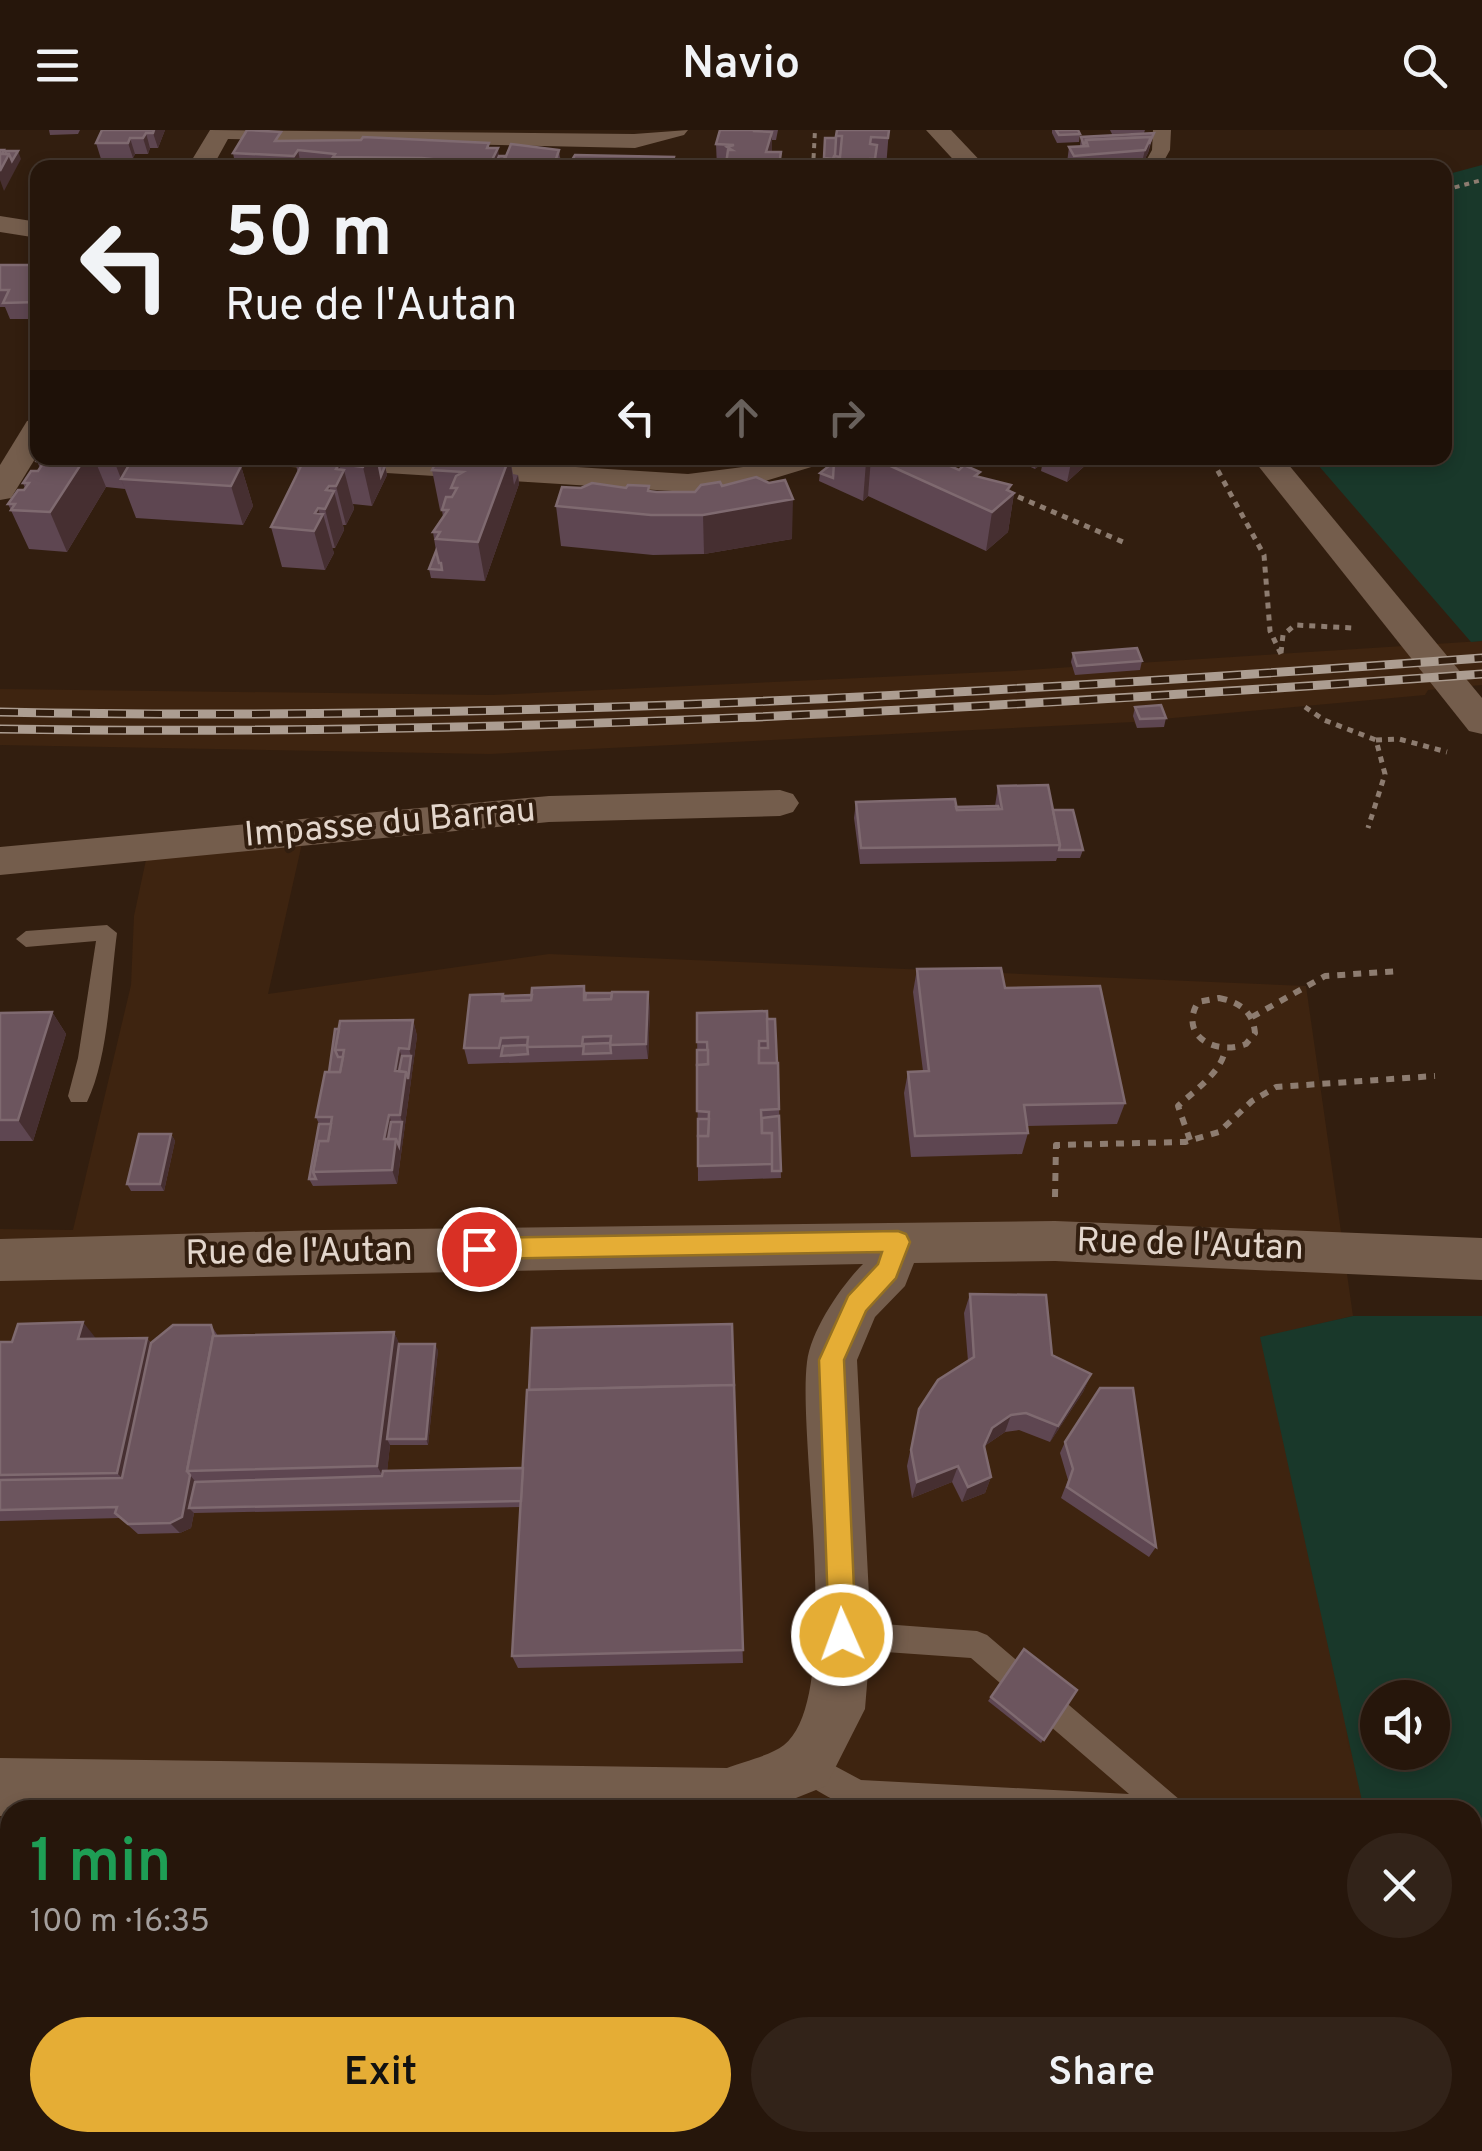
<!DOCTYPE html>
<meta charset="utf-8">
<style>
body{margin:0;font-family:Overpass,sans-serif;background:#322319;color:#f1f3f6;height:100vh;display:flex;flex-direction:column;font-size:38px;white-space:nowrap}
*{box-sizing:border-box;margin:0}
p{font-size:32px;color:#a49f9d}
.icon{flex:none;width:55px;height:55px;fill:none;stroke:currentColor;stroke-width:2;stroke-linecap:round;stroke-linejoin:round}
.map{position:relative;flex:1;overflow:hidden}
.sheet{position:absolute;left:0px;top:1670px;width:1482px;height:352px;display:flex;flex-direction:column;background:#26160b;border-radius:30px 30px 0 0;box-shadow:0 5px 15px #0003,0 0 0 2px #42352c}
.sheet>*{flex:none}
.guide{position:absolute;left:30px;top:30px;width:1422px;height:305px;border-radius:20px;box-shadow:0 5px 15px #0003,0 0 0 2px #42352c;background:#26160b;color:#f1f3f6;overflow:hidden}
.tools{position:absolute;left:1360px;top:1550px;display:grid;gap:20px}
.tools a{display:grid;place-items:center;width:90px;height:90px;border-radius:50%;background:#26160b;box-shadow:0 5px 15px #0003,0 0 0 2px #42352c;font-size:50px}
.pin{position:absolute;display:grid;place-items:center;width:85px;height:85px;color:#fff;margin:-42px;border:5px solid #fff;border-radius:50%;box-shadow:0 2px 10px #0007}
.me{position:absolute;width:110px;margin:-55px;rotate:358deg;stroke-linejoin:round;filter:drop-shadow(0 0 8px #0008)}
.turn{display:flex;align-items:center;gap:35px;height:210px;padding:0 30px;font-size:45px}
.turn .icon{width:130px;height:130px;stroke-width:2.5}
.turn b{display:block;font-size:70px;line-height:85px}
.lanes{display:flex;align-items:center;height:95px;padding:0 30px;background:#0003;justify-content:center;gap:50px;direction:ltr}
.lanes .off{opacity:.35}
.round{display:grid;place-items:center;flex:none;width:105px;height:105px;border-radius:52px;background:#322319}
.overview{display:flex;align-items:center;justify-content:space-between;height:170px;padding:0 30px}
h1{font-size:60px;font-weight:600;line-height:75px;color:#1e9e55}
.primary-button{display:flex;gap:20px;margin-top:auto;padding:20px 30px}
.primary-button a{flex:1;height:115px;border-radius:60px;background:#e5ad35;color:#111;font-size:40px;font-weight:600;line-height:115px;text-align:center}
.primary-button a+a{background:#322319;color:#f1f3f6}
header{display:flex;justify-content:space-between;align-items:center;height:130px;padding:0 30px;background:#26160b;font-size:45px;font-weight:600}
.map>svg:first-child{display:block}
</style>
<header><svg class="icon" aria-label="menu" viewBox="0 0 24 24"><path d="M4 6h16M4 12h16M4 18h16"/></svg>Navio<svg class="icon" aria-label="search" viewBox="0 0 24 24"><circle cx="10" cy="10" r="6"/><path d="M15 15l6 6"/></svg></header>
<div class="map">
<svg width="1482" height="2021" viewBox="0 0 1482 2021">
<rect width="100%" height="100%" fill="#321e0f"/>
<g fill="#3e2410">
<path d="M1482 511V555L1428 560 1425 565 1162 589 1164 597 1137 598 1134 592 490 624 0 615V559L491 565 1013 541 1072 537 1071 532 1134 527 1138 533Z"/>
<path d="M303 709 268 864 549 824 1306 856 1353 1186 1261 1208 1379 1680H10V1865H0V1099L73 1100 131 855 134 786 147 725Z"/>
</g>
<g fill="#19382a" fill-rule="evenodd">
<path d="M1482 35V511L1471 512 1312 328H1445V45Z"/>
<path d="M1353 1186H1482V1724L1473 1723 1472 1680H1364L1260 1207ZM1378 1568H1432V1622H1378Z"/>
</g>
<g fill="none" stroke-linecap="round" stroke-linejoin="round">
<g stroke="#8d7c70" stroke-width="4" stroke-dasharray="5 5" stroke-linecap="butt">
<path d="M813 38 815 0"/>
<path d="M1445 60 1482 50"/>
<path d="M1211 328 1213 333"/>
</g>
<g stroke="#8d7c70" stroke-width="5" stroke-dasharray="6 6" stroke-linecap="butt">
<path d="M1212 330 1264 425 1270 501 1281 524"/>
<path d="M1007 362 1123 412"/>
<path d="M1281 523 1283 505 1295 495 1353 498"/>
<path d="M1305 577 1324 590 1376 610 1385 644 1368 698"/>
<path d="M1376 610 1399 609 1447 622"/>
</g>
<g stroke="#8d7c70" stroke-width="6" stroke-dasharray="8 8" stroke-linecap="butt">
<path d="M1219 868C1239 872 1253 881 1255 903L1246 914C1216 926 1178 906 1198 872Z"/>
<path d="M1252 887 1325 846 1399 841"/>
<path d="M1190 1010 1178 976C1194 961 1223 941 1225 919"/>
<path d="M1055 1067 1056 1015 1185 1012 1219 1002 1252 971 1276 957 1435 946"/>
</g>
<g fill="#745d4c" fill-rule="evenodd">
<path d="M107 795 117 803C110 854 109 926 87 972H71L68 966 78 928 96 811 26 817 16 809 26 801Z"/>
<path d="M843 1491 977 1501 987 1505 1180 1670 1185 1680H865C843 1677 799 1655 790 1635L795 1625 805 1620 861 1650 1129 1664 971 1528 843 1519 833 1515 829 1505 833 1495Z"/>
</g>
<path fill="#745d4c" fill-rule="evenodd" d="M1153 0H1171L1170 20 1160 38H1142L1152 20Z"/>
<g fill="#745d4c" fill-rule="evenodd">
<path d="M210 0 634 4 688 0 684 5 635 18 228 9 212 38H187Z"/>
<path d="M926 0H951L987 38H961Z"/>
<path d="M0 86 38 92V108L0 102Z"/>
<path d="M38 288V324L11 368 0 370V335L27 291Z"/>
<path d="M276 328H430L688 344 751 336 778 328H822L818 335 755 354 688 362 291 337 280 335Z"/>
<path d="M1252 328H1283L1482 568V604L1469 601Z"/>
<path d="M780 660 793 664 799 673 793 682 780 686 549 692 0 745V717L549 666Z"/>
<path d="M1055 1091 1482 1108V1150L1055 1131 914 1133 905 1156 875 1187 857 1230 871 1505 865 1579 826 1656 766 1680H10V1686H0V1628L727 1638C744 1631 770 1626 784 1615 845 1566 797 1311 807 1232 811 1200 841 1156 863 1134L0 1151V1109L323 1100Z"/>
</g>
<g fill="#8b5e59" fill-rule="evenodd">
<rect x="0" y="1746" width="10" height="74"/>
<rect x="1472" y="1788" width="10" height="76"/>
<rect x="1472" y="1885" width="10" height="78"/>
</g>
<g stroke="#ac9d91" stroke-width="9">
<g id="rail">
<path d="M0 582C495 592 988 564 1482 528"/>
<path d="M0 599C495 607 988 579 1482 544"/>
</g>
</g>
<use href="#rail" stroke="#321e0f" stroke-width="6" stroke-dasharray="18" stroke-linecap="butt"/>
</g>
<g fill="#5e4651">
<path d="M49 0H80L78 4 50 5Z"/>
<path d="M102 0H165L158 18H150L148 24H135L133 28 101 29 96 13Z"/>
<path d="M720 0H778L776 10H772V22H781V38H717L716 14Z"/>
<path d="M837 0H889L886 38 823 36 825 8H836Z"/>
<path d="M1052 0H1078L1080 4 1079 12 1057 13 1052 3Z"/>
<path d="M1110 0H1145L1144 3 1112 4Z"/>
<path d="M1154 3 1148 23 1141 36 1069 38 1067 33 1069 17 1080 16 1081 7Z"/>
<path d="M283 11 489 18 499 26H505L559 20 560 29 674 36 673 38H236L233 23Z"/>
<path d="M0 135H38V189H10L5 177H0Z"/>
<path d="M40 328H143L197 331 219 328 221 333 241 336 253 376 243 395 136 388 125 359 106 357 67 422 29 419 8 374 25 358 23 353 40 338 37 331Z"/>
<path d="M438 328H510L513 344 518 345 519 354 485 451 431 448 429 439 436 421 433 402 443 387 442 380H440L432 340Z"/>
<path d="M834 328H944L955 332 954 338 1014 363 1008 402 986 421 868 366 863 371 819 351 820 343 834 332Z"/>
<path d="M1013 328H1090L1089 332 1067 352 1041 341 1042 336 1040 335 1035 339 1013 329Z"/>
<path d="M295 332 385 336 387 345 372 376 353 374 354 379 346 395H343L344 400 335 418H332L334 423 325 440 282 437 271 397 298 343Z"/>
<path d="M722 356 792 409 704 424 653 425 561 416 556 376 581 358H626L657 362H695Z"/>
<path d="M1073 523 1142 531 1140 540 1075 545 1071 532Z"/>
<path d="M1135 577 1166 588 1164 597 1137 598 1133 586Z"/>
<path d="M998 656 1053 680 1083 720 1080 728H1057L1056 731 860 734 854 688 856 672 956 677 995 676Z"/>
<path d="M917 839 1005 858 1125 973 1117 994 1027 996 1028 1003 1022 1024 911 1027 904 963 908 942 923 941 913 862Z"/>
<path d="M584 856 586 863 650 877 648 929 468 934 464 918 503 866 532 865Z"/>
<path d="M52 882 66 904 33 1011H0V883Z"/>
<path d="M697 883 767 889 778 933 781 1048 698 1051Z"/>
<path d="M413 890 417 906 397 1054 313 1056 309 1049 319 994 316 987 329 942 335 899Z"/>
<path d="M171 1004 175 1011 164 1061H131L127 1054Z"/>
<path d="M970 1164 1052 1225 1091 1244 1083 1262 1050 1312 1019 1300 1005 1302 986 1315 984 1319 991 1347 985 1363 962 1372 952 1352 912 1368 907 1336 919 1279 968 1231 964 1183Z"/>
<path d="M732 1194 743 1533 518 1538 512 1526 521 1377 194 1383 191 1398 180 1403 138 1404 120 1388 0 1391V1212L147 1208 151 1213 211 1195 218 1206 394 1202 399 1214 438 1220 428 1315H390L387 1341 523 1338Z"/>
<path d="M1065 1312 1156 1417 1149 1427 1061 1368 1068 1350 1060 1323Z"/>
<path d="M1024 1519 1077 1560 1041 1613 988 1571Z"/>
</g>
<g fill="#462f31">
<path d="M154 0H165L158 18 153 3Z"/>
<path d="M772 2V36L766 22Z"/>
<path d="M146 3 150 18 148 24 143 8Z"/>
<path d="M1151 7 1148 23 1141 36 1145 20Z"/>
<path d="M130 8 135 24 133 28 128 13Z"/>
<path d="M498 18 500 34 493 38 492 30Z"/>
<path d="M4 20 7 27 9 24 18 21 21 29 4 61 0 50V41L2 24Z"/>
<path d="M298 20 301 36 300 38H297L294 26Z"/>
<path d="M85 328H94L106 357 67 422 50 382Z"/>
<path d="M113 328H143L144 329 121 349 125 359Z"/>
<path d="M368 328H377L381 346 385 336 387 345 372 376 363 337Z"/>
<path d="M509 328H510L514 355 518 345 519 354 485 451 478 412Z"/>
<path d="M871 328 868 366 863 371 866 332Z"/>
<path d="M1037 328H1041L1040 335 1035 339Z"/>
<path d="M1072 328H1090L1089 332 1067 352Z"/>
<path d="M339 334 342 345 344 340 354 379 346 395 336 356V339Z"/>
<path d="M241 336 253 376 243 395 231 356Z"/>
<path d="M1011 355 1009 367 1014 363 1008 402 986 421 992 382Z"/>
<path d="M329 356 332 366 334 361 344 400 335 418 325 379 326 360Z"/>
<path d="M793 369 792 409 704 424 703 385Z"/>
<path d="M318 378 321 388 323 384 334 423 325 440 314 401 315 383Z"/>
<path d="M648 862 650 877 648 929 646 914Z"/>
<path d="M52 882 66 904 33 1011 18 990Z"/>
<path d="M413 890 417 906 397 1054 392 1040 396 1009 402 992 400 985 406 942 411 926 409 919Z"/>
<path d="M399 918 404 934 397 948 395 941Z"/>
<path d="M389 985 394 999 391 1016 384 1009Z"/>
<path d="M171 1004 175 1011 164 1061 160 1054Z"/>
<path d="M83 1192 98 1211 78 1209Z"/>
<path d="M394 1202 402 1220 387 1309 390 1315 386 1352 377 1336Z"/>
<path d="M147 1208 160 1226 133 1359 117 1343Z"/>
<path d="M435 1214 438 1220 428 1315 426 1309Z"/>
<path d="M1091 1244 1083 1262 1050 1312 1058 1296Z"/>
<path d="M1011 1285 1005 1302 986 1315 978 1332 992 1298Z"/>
<path d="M958 1336 952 1352 912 1368 917 1352Z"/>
<path d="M190 1345 199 1356 189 1378 194 1383 191 1398 180 1403 170 1393Z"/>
<path d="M991 1347 985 1363 962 1372 968 1357Z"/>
</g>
<g fill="#6c555e" stroke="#7f6a70" stroke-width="2.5">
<path d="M102 0H154L153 3H146L143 8H130L128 13H96Z"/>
<path d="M247 0 281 2 275 11 361 10 363 7 489 13 487 18H498L492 30H481L479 34 422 28 333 27 335 24 298 20 294 26 233 23Z"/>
<path d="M720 0H754V1L772 2 766 22H781L779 36 733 38V34H726L728 20H732L727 17 734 15 716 14Z"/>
<path d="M837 0H889L888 8 871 7 870 14 877 15 875 29H870L869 36 833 34 834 26 840 27 842 6H836Z"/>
<path d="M1056 0H1078L1080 4 1059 5Z"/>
<path d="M1154 3 1149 14 1151 7 1086 10 1084 16 1081 7Z"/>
<path d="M1151 7 1145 20 1074 26 1069 17 1088 16 1086 10Z"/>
<path d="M825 8H836L835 26H834L833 29 824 28Z"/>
<path d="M511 14 559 20 554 35 502 36Z"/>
<path d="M0 20H4L2 24H9L0 41Z"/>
<path d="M5 21H18L12 31 9 24H6Z"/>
<path d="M575 25 674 27 671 38H557L559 29 572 30Z"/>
<path d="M499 26H505L502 38H494Z"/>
<path d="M0 135H38V172L3 173 9 160H0Z"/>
<path d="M40 328H85L50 382 11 380 15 374H8L18 360H24L29 353H23L31 341H38L44 332 37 331Z"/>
<path d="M133 328H178L197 331 199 328H219L216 333 241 336 231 356 121 349Z"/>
<path d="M297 328H368L363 337 339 334 336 339 344 340 336 356H329L326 360 334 361 325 379 318 378 315 383 323 384 314 401 271 397 303 332H295Z"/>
<path d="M438 328H509L478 412 436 409 440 402H433L448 380H442L446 367H452L457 358H451L456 346 463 342 432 340Z"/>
<path d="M873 328H944L955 332 950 336 959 340 964 335 980 342 975 346 1011 355 1007 360 1014 363 992 382Z"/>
<path d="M834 332 833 348 820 343Z"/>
<path d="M379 336H385L381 346Z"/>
<path d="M756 347 769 353 785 350 793 369 703 385H651L556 376 562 357 581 358 592 353 626 358 628 355 649 356 648 361 657 362H695L701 355 720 352 722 356Z"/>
<path d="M436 421 439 433H441L442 440 429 439Z"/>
<path d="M1137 518 1142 531 1077 536 1073 523Z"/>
<path d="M1161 575 1166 588 1140 589 1135 577Z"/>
<path d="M1048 655 1060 715 861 718 856 672 955 669 957 680 1002 679 998 656Z"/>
<path d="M998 676 999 679 957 680 956 677Z"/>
<path d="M1053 680H1073L1083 720H1059L1060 715Z"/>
<path d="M1001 838 1005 858 1100 856 1125 973 1024 975 1028 1003 915 1006 908 942 929 941 917 839Z"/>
<path d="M584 856V870L611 869 612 862H648L646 914 610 915 611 906 583 907 582 916 527 917 528 907 501 908 499 918H464L470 865 503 864 502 871 531 870 532 858Z"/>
<path d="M586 863H612L611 869 585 870Z"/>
<path d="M532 865 531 870 504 871 503 866Z"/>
<path d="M767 881 768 911H759V933H778L779 979 761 980 762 1003H772L773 1034 698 1036V1006H708L709 982 697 981V935L708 934 707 912H697V883Z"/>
<path d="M52 882 18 990H0V883Z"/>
<path d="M767 889H775L777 933H759V918H768Z"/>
<path d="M413 890 409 919 399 918 395 941 406 942 400 985H389L384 1009H396L392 1040 313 1042 319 1011H328L332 987H316L325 942H340L344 920H335L340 891Z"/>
<path d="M335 899H339L335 920 338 927H343L340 942H329Z"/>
<path d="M610 913 611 923 583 924 584 914Z"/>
<path d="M527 915 528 924 501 926 503 916Z"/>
<path d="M697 920H708V934L697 935Z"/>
<path d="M402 926H411L408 949 406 942 399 941Z"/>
<path d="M779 986 781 1041H772V1003H762V988Z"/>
<path d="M698 989H709L708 1006H698Z"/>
<path d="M391 992H402L399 1016 396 1009H388Z"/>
<path d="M319 994H331L328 1011H319L313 1042 316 1049H309Z"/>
<path d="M139 1004H171L160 1054H127Z"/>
<path d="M970 1164 1046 1165 1052 1225 1091 1244 1058 1296 1026 1283 1011 1285 992 1298 984 1316 991 1347 968 1357 958 1336 917 1352 911 1320 919 1279 938 1250 974 1227Z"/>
<path d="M83 1192 78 1209 147 1208 117 1343 0 1345V1212H12L18 1194Z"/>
<path d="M732 1194 734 1255 529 1260 532 1198Z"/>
<path d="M173 1195H211L214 1206H213L187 1341 190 1345 182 1387 170 1393 128 1394 115 1383 117 1377 0 1380V1350L122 1348 151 1213Z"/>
<path d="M394 1202 377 1336 187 1341 213 1206Z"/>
<path d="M399 1214H435L426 1309H387Z"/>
<path d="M734 1255 743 1520 512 1526 527 1260Z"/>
<path d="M1100 1258H1133L1156 1417 1067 1357 1073 1339 1065 1312Z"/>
<path d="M523 1338 521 1371 189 1378 195 1352 382 1346 383 1341Z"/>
<path d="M1024 1519 1077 1560 1044 1610 991 1567Z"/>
</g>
<path fill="#e5ad35" stroke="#957022" stroke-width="2.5" d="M898 1101 906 1104 910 1112 896 1148 866 1181 844 1230 856 1505 852 1515 842 1519 833 1515 829 1505 819 1230 848 1166 878 1134 882 1122 479 1129 471 1126 467 1119 471 1111 479 1108Z"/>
<g text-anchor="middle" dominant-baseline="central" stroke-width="8" stroke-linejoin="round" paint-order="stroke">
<g font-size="35" fill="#e3d6cc" stroke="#321e0f">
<text transform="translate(390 694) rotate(-5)">Impasse du Barrau</text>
<text transform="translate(1190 1116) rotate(2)">Rue de l'Autan</text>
<text transform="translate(299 1123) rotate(-1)">Rue de l'Autan</text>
</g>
</g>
</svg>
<div class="tools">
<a><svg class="icon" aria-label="sound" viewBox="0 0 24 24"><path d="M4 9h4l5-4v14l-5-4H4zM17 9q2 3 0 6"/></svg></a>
</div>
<div class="pin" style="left:479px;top:1119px;background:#d93025"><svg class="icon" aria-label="arrive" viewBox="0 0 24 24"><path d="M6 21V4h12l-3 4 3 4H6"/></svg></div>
<svg class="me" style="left:842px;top:1505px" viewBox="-20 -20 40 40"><circle r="17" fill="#e5ad35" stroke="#fff" stroke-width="3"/><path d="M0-11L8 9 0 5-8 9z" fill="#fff"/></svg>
<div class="guide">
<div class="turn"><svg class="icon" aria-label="left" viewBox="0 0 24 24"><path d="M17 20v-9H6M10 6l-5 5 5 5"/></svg><div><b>50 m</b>Rue de l'Autan</div></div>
<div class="lanes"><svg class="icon" aria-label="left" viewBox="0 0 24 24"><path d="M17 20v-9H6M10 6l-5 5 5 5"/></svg><svg class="icon off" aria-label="ahead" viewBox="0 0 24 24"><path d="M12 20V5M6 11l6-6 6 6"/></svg><svg class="icon off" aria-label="right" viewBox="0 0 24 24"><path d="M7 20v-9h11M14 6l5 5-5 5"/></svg></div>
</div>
<section class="sheet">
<div class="overview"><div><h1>1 min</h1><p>100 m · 16:35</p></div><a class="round"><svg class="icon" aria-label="close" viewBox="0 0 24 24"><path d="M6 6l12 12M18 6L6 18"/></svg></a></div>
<div class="primary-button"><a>Exit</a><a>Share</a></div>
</section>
</div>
